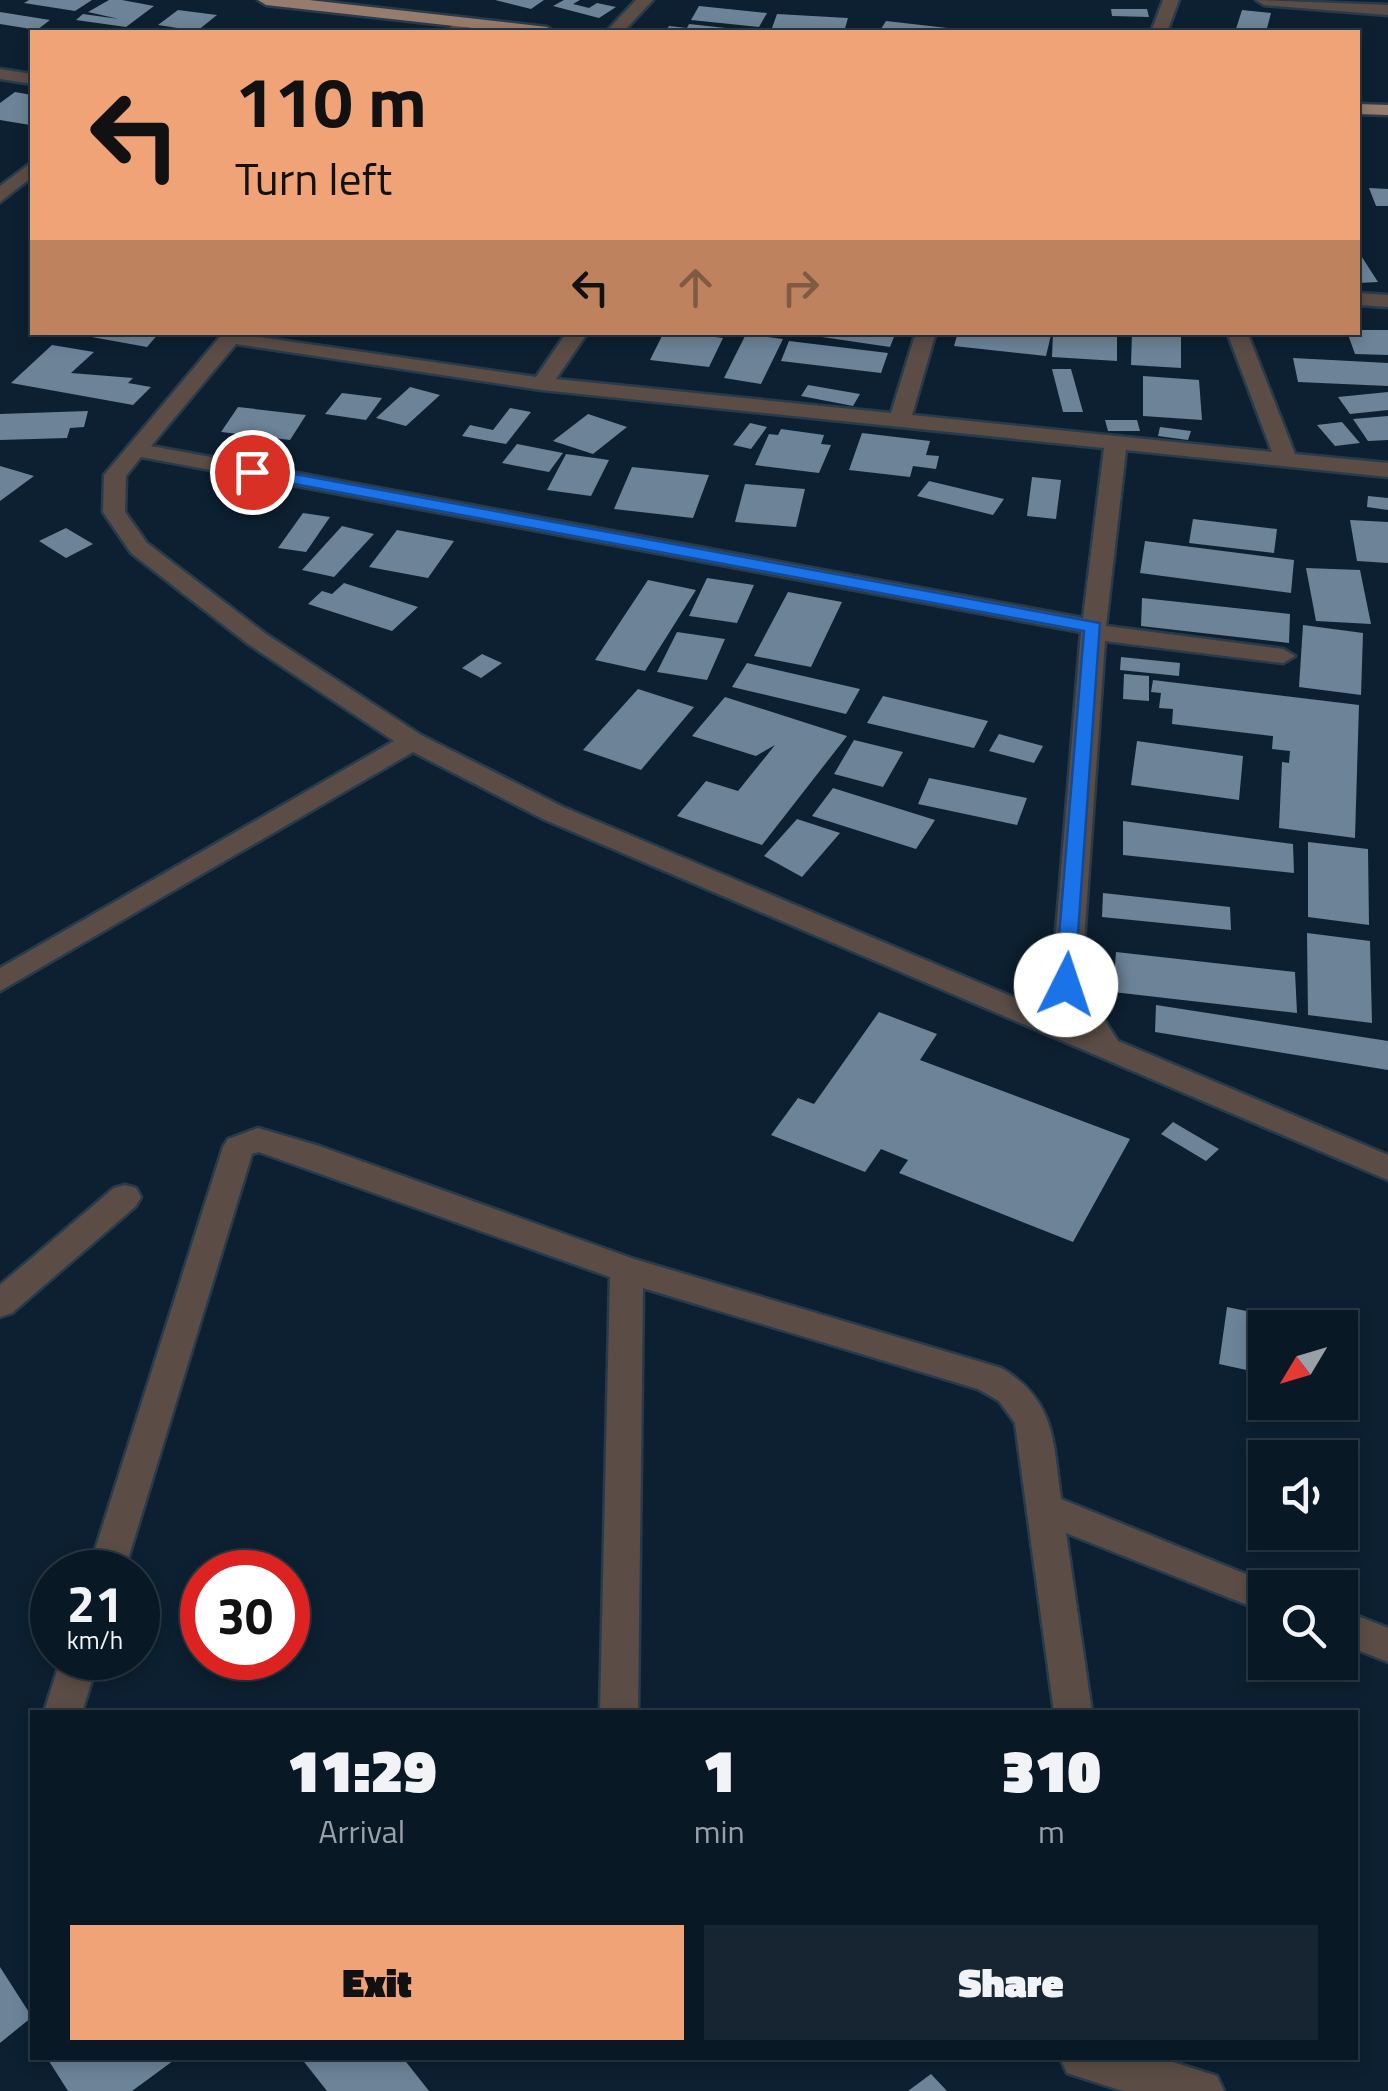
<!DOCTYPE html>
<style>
body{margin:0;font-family:"Titillium Web",sans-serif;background:#172532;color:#f1f3f6;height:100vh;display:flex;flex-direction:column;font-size:38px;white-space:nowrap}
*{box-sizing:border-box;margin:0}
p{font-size:32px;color:#99a0a7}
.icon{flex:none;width:55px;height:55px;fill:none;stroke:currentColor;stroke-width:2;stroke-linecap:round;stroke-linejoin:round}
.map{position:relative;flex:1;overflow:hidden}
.sheet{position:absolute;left:30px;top:1710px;width:1328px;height:350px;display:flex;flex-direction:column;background:#091825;border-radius:0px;box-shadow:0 5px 15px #0003,0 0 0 2px #293742}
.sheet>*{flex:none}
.top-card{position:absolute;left:30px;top:30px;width:1330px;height:305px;border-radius:0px;box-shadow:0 5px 15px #0003,0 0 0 2px #293742;background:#efa377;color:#111;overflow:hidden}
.needle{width:65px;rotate:232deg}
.fabs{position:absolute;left:1248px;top:1310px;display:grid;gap:20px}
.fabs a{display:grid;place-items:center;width:110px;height:110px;border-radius:0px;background:#091825;box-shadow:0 5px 15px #0003,0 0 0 2px #293742;font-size:50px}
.speed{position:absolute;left:30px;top:1550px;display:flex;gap:20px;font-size:50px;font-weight:700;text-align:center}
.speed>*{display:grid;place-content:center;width:130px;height:130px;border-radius:50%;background:#091825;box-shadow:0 5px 15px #0003,0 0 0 2px #293742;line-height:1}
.speed small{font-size:25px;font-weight:400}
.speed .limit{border:15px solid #d22;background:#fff;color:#111}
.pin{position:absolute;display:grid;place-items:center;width:85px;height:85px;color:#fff;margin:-42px;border:5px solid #fff;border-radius:50%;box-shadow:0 2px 10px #0007}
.me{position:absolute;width:110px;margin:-55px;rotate:4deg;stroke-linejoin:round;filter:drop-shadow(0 0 8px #0008)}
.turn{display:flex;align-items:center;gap:35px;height:210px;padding:0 40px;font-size:45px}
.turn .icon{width:130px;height:130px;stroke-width:2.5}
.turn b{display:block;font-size:70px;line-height:85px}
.lanes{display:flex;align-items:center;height:95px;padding:0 40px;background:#0003;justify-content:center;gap:50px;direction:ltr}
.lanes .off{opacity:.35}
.eta{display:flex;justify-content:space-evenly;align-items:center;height:170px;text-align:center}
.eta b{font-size:60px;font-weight:800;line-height:70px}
.button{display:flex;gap:20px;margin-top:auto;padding:20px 40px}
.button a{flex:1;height:115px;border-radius:0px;background:#efa377;color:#111;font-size:40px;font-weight:800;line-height:115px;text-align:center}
.button a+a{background:#172532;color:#f1f3f6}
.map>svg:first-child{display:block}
</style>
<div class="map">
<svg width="1388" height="2091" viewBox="0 0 1388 2091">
<rect width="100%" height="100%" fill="#0c2031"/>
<g fill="#6c8398">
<path d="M29 0H92L75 11 24 3Z"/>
<path d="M109 0H122L154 6 126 27 76 20 83 14 119 19 88 12Z"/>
<path d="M495 0H544L531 9Z"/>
<path d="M564 0H580L573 4 589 8 597 3 616 7 599 18 553 6Z"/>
<path d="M699 6 767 13 759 27 691 20Z"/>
<path d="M1111 9H1147L1149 17 1112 16Z"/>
<path d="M178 10 217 15 197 31 158 25Z"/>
<path d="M1242 10 1271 13 1266 32H1235Z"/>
<path d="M0 12 50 20 37 30 0 24Z"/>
<path d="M777 14 848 18 844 32 772 28Z"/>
<path d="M886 21 956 29 954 32H879Z"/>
<path d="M689 24 744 30V32H665L669 26 687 28Z"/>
<path d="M15 92 32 95 30 125 0 120V103Z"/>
<path d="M1369 188 1388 189V206H1376Z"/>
<path d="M1358 251 1378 282 1358 283Z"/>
<path d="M1358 330H1388V355L1355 354 1347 332Z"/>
<path d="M64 332H160L147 347Z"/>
<path d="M664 332H677L723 338 709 367 650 360Z"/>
<path d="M788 332H896L890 347Z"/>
<path d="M958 332H1029L1051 335 1046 356 954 346Z"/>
<path d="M1053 332H1117V361L1052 357Z"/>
<path d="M1132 332H1181V368L1131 365Z"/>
<path d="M746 334 783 339 761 384 724 378Z"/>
<path d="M789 341 888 353 881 373 781 361Z"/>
<path d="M52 345 94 352 71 373 133 378 128 383 151 387 133 405 11 383Z"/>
<path d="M1293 358 1388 363V386L1298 382Z"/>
<path d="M1052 369H1071L1083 412H1063Z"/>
<path d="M1143 376 1199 380 1202 420 1143 416Z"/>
<path d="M808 385 860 394 853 406 801 396Z"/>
<path d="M410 387 440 395 406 426 376 418Z"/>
<path d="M1388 392V410L1350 414 1338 397Z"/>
<path d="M342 393 382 398 366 420 325 414Z"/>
<path d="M238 407 306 415 290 440 221 432Z"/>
<path d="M510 408 531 412 506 444 462 436 470 425 493 430Z"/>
<path d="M88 411 84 427 70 428 67 438 0 440V414Z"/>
<path d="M588 414 627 427 593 454 553 441Z"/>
<path d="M1388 416V440L1368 441 1353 419Z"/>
<path d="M1105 420H1137L1140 431H1108Z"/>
<path d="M1342 422 1360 443 1335 446 1317 425Z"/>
<path d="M750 423 767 427 751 449 733 445Z"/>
<path d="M1160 427 1191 431 1188 440 1158 436Z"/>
<path d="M781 429 824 435 821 444 831 445 819 473 755 465 769 434 778 435Z"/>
<path d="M862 433 930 441 926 455 939 456 936 469 913 466 910 477 849 470Z"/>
<path d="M517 444 563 453 549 472 502 463Z"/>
<path d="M566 454 609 460 591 496 547 490Z"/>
<path d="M0 466 34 476 0 501Z"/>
<path d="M632 467 709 475 693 518 614 509Z"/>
<path d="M1032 477 1061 480 1056 519 1027 516Z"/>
<path d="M929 481 1004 499 993 515 917 496Z"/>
<path d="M745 484 805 489 796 527 735 522Z"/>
<path d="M1368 496 1388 498V510L1367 507Z"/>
<path d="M303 513 330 517 306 552 278 548Z"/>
<path d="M1193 519 1277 529 1274 553 1189 543Z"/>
<path d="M1350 520 1388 522V563L1357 561Z"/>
<path d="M342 526 374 534 334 577 302 570Z"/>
<path d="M66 528 93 544 66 558 39 541Z"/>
<path d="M397 530 454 541 428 578 369 567Z"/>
<path d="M1145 541 1294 560 1291 593 1140 573Z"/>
<path d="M1306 568 1360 570 1371 624 1316 621Z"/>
<path d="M707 578 754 585 737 623 689 616Z"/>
<path d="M648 580 696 590 645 671 595 660Z"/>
<path d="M344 583 418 607 392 631 308 604 322 591 332 594Z"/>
<path d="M788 592 842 602 811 667 754 656Z"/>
<path d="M1142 598 1290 614 1289 643 1141 626Z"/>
<path d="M1303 625 1363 633 1361 695 1299 687Z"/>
<path d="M677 632 725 639 707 680 657 672Z"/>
<path d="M482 654 502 663 481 678 462 668Z"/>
<path d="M1121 657 1180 663 1179 676 1120 670Z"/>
<path d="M747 663 860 689 846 714 732 687Z"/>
<path d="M1124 674 1149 676V701L1123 699Z"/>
<path d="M1153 680 1359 705 1355 838 1279 828 1282 762 1289 763 1290 751 1272 749 1273 736 1172 724 1173 709 1159 708 1161 693 1151 692Z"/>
<path d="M638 689 694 707 641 770 583 750Z"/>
<path d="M883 696 988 721 974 748 867 723Z"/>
<path d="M725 697 847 736 762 845 677 816 706 781 738 791 775 745 756 756 692 736Z"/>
<path d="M999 734 1043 746 1034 763 989 751Z"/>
<path d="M854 740 903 752 883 787 834 774Z"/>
<path d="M1137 741 1243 756 1239 800 1131 785Z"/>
<path d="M929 778 1027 798 1017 825 918 804Z"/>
<path d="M833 788 935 820 916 849 812 816Z"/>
<path d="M797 819 840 833 802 877 764 856Z"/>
<path d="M1123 821 1293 844 1294 873 1123 855Z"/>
<path d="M1308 842 1368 849 1369 925 1308 917Z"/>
<path d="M1103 893 1230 907 1231 930 1102 917Z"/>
<path d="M1307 933 1370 941 1372 1023 1308 1015Z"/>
<path d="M1116 952 1295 972 1297 1013 1113 992Z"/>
<path d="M1156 1005 1388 1041V1070L1155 1032Z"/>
<path d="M879 1012 937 1034 920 1060 1130 1139 1073 1242 899 1173 908 1160 881 1149 865 1172 771 1135 798 1098 814 1104Z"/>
<path d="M1173 1122 1219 1149 1206 1161 1161 1134Z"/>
<path d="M1227 1307 1309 1324 1308 1328H1265V1374L1219 1364Z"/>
<path d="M0 1967 32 2017 0 2043Z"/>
<path d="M47 2058H177L132 2091H68Z"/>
<path d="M301 2058H403L429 2091H327Z"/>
<path d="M931 2074 947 2091H908Z"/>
</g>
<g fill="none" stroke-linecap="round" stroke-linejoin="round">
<g stroke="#283b4b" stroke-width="5">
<g id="street">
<path d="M636 0H653L623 32H606Z"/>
<path d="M1163 0H1179L1167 32H1151Z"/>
<path d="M1256 0 1388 5V15L1264 5Z"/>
<path d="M454 20H466L465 32H449Z"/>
<path d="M0 69 32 74V84L0 79Z"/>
<path d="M32 162V177L0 202V186Z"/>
<path d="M1358 293 1388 295V307L1358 305Z"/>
<path d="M224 332 536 377 567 332H588L556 379 891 413 916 332H936L912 415 1272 452 1227 332H1247L1295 454 1388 463V477L1126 450 1106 626 1283 649 1295 656 1283 663 1105 641 1081 984 1118 1041 1388 1155V1180L543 819 413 752 0 991V968L394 741 248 644 131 553 103 512 104 475ZM236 344 542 390 1104 448 1083 618 151 446ZM141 457 1081 632 1052 980 1013 997 563 807 421 735 266 634 147 543 125 512 126 476ZM1060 999 1076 1023 1041 1008Z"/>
<path d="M258 1128 319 1146 634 1259 1001 1368C1056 1400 1053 1442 1061 1499L1280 1588H1265V1612L1066 1533 1092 1712H1054L1015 1423 999 1401 978 1389 643 1288 638 1712H600L610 1277 259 1152 252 1154 124 1572H88L223 1147 228 1139Z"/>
<path d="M125 1185 136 1188 141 1197 136 1206 12 1313 0 1317V1285L114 1188Z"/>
<path d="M1340 1609 1388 1628V1662L1340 1643Z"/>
<path d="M61 1658H99L82 1712H44Z"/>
<path d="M1060 2058H1160L1217 2076 1224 2091H1123L1067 2073Z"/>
</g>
</g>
<g stroke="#283b4b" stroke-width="5">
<g id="primary">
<path d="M258 0H309L547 27 555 32H508L266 5Z"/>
<path d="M1358 104 1388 105V115L1358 114Z"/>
</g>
</g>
<use href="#street" fill="#5b4d46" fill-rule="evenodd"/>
<use href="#primary" fill="#977b6c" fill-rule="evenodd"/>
</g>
<path fill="#1a73e8" stroke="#114b97" stroke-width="2.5" d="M252 466 1100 623 1074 990 1066 992 1055 985 1084 631 246 475V468Z"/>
</svg>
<div class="fabs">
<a><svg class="needle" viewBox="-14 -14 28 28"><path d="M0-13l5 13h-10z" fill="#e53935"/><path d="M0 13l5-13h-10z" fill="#99a0a7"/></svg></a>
<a><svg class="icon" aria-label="sound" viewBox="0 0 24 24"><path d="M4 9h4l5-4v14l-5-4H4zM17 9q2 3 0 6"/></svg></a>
<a><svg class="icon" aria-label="search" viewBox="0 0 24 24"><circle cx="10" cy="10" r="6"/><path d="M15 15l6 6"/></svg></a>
</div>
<div class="speed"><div>21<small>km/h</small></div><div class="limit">30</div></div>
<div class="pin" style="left:252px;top:472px;background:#d93025"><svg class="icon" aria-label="arrive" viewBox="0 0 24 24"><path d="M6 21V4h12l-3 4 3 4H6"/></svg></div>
<svg class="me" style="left:1066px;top:985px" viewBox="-20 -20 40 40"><circle r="19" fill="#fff"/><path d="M0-13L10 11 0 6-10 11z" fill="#1a73e8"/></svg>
<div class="top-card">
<div class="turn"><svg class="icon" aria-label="left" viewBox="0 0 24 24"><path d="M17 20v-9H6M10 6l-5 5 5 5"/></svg><div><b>110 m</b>Turn left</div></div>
<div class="lanes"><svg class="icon" aria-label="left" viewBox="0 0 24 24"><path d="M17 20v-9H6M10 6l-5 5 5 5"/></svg><svg class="icon off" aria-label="ahead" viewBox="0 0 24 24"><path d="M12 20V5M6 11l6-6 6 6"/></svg><svg class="icon off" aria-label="right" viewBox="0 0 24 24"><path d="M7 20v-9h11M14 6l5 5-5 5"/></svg></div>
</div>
<section class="sheet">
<div class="eta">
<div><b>11:29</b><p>Arrival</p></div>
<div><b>1</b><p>min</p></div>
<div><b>310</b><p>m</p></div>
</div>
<div class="button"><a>Exit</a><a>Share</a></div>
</section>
</div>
